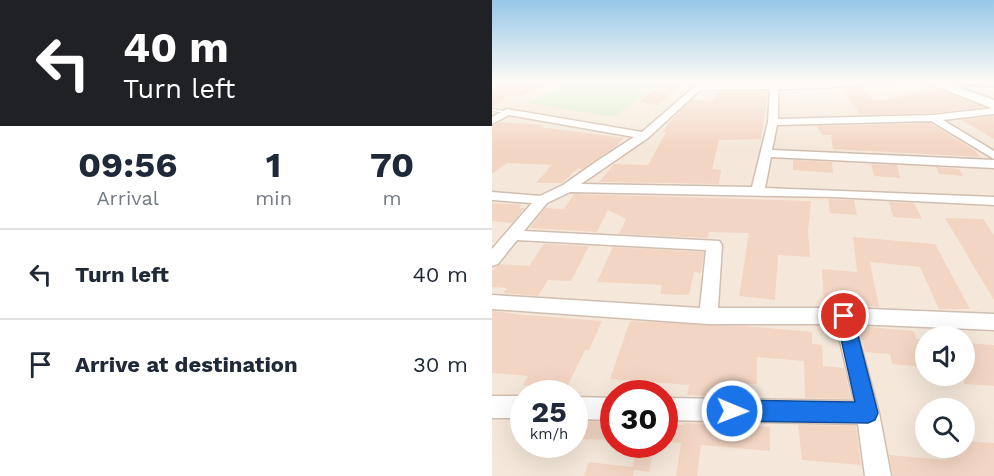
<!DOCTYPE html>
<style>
body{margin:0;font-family:"Work Sans",sans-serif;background:#f6f6f7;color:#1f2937;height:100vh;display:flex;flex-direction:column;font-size:22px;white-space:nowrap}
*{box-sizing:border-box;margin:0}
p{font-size:20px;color:#747a83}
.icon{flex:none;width:33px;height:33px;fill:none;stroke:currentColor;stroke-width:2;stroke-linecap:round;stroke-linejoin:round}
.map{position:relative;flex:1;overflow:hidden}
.sheet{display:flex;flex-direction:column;background:#fff;width:492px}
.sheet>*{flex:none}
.guide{background:#202124;color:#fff;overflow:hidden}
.controls{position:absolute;left:423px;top:326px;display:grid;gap:12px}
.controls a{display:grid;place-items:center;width:60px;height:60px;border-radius:50%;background:#fff;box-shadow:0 6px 24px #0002;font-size:30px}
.speed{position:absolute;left:18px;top:380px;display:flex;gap:12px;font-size:30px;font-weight:700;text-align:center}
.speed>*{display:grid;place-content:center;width:78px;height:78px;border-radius:50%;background:#fff;box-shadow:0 6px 24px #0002;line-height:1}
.speed small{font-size:15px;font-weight:400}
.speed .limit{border:9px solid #d22;background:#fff;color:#111}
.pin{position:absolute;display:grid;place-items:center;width:51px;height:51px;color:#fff;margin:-26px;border:3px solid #fff;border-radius:50%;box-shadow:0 2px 6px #0007}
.me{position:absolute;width:66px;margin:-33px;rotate:91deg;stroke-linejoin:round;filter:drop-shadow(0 0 4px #0008)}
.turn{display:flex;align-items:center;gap:21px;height:126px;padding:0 24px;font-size:27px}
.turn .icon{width:78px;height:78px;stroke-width:2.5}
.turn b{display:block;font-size:42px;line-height:51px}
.eta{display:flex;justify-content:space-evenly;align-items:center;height:102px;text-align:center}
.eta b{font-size:36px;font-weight:700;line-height:42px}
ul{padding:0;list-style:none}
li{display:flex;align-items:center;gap:18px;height:90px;padding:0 24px;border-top:2px solid #e0e1e3}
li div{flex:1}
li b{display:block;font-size:22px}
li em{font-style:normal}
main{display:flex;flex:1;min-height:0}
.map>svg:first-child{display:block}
</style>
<main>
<section class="sheet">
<div class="guide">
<div class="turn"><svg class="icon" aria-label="left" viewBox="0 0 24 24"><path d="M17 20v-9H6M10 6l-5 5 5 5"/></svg><div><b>40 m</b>Turn left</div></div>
</div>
<div class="eta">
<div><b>09:56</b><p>Arrival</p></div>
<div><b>1</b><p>min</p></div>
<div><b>70</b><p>m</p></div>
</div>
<ul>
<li><svg class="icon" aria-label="left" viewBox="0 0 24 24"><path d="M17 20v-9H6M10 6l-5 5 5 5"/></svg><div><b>Turn left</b></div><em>40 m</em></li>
<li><svg class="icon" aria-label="arrive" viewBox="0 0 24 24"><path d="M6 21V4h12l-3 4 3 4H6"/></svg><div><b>Arrive at destination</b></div><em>30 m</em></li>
</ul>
</section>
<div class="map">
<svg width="502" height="476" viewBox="0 0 502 476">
<rect width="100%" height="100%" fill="#fdf6ec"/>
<path fill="#f5e8da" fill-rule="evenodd" d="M0 82H502V476H0ZM434 336H472V375H434ZM32 393H82V444H32ZM122 393H172V444H122ZM434 408H472V447H434Z"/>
<path fill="#d8ecc9" d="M79 82H171L121 117 38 103Z"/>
<g fill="#f3d5c3">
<path d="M0 82H59L28 97 16 95 0 107Z"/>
<path d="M174 82H193L166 105 147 102Z"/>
<path d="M370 87 382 100H395L442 88 491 107 441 113 368 115 351 89Z"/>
<path d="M276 91 269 139 227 140 220 169 229 170 227 184 107 182 122 164 156 165 174 132H171L177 122 200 100 221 101 224 92Z"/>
<path d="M502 116V139L469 120Z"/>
<path d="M9 122 51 125 48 127 132 138 124 146 90 169 86 168 70 183H44L60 165 15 163 0 174V126Z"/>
<path d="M438 123 482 150 488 157 341 149 339 135H330L325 126Z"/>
<path d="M301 160 340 162 341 173 301 170Z"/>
<path d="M379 164 405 165 408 178 382 176Z"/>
<path d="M444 167 467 169 471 176 447 174Z"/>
<path d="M82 194 319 201 316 232 318 257 286 255 283 300 247 296 257 233 217 232 216 238 127 234 134 219 116 210 105 232 38 228 53 208 72 209Z"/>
<path d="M336 199 362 200 365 215 338 213Z"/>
<path d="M397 202 422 203 430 219 401 217Z"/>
<path d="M0 203 30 205 27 208H33L20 223 0 221Z"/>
<path d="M453 218 491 219 502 235V300Z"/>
<path d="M361 237 443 244 478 309H447L428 267 378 262 387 307 332 302 330 269 365 272Z"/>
<path d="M52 244 97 246 79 281 56 280 46 296 11 293 15 288 0 287V272L4 267 9 264 37 266Z"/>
<path d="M121 247 212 252 209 273 202 272 197 295 168 294 170 285 105 282Z"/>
<path d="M0 311 34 315 110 321 97 350H93L74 389 31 385 36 376 0 373Z"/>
<path d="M138 321 252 326 320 332V344L330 345 331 366 352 368 359 399 313 398 312 361 265 357V384L241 383 240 397 195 395 197 385 118 379Z"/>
<path d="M366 326 422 331 424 339H434V367L400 364 398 354 373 352Z"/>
<path d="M472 343 502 345V386L472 384Z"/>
<path d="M82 421 122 422V440L82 439Z"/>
<path d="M192 423 278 427V451L209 445 205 476H184L189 443 172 442V424L192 425Z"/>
<path d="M306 425 364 426 369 465 310 460Z"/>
<path d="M472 441 502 443V476H401L397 455 455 460 451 447H472Z"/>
<path d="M144 452 161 453 157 472 142 470 141 476H92L97 462 140 467Z"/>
</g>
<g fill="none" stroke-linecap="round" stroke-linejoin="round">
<g stroke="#d1beb0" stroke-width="2">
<path id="lane" d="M0 109 17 112 15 113 0 111Z"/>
</g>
<g stroke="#d1beb0" stroke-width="3">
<g id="street">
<path d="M208 82H217L214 85 403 82 330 88 286 89V119L441 115 502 108V114L451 120 502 151V159L439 121 285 125 280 150 502 160V168L279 157 273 188 502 197V205L342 197 78 192 55 203 32 231 227 241 230 245 226 308H352L502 314V330L363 324 387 413 399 476H373L366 424 172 420V398L362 401 344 324H216L0 309V295L208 308 214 250 25 240 6 264 0 266V249L40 203 0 200V192L48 196 71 185 105 161 142 137 17 115 0 124V117L15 109 150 132ZM278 89 276 122 260 187 89 184 156 138 208 90Z"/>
<path d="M464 82H502V86L468 84Z"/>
<rect x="0" y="396" width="32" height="22"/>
<path d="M82 397 122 398V420L82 419Z"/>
</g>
</g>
<g stroke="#d6c0b0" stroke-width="4">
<path id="secondary" d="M433 82H451L502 100V109Z"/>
</g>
<use href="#lane" fill="#fff" fill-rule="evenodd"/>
<use href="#street" fill="#fff" fill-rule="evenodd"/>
<use href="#secondary" fill="#fff" fill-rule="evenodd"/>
</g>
<linearGradient id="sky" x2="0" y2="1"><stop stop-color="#97c7e8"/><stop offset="0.55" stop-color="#fefbf6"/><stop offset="1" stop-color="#fefbf6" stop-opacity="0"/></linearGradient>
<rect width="502" height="149" fill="url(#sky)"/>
<path fill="#1a73e8" stroke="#114b97" stroke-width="1.5" d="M352 309 358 311 361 316 386 413 383 420 376 423 240 421 233 418 230 411 233 403 240 400 363 402 344 316 346 311Z"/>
</svg>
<div class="controls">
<a><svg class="icon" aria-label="sound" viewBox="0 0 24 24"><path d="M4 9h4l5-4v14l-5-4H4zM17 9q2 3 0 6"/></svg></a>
<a><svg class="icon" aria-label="search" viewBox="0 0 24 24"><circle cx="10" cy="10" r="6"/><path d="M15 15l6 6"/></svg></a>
</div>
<div class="speed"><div>25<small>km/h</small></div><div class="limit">30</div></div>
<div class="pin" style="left:352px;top:316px;background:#d93025"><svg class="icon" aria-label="arrive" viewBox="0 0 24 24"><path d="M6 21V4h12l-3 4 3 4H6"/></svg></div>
<svg class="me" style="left:240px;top:411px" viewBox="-20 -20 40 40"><circle r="17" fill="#1a73e8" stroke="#fff" stroke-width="3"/><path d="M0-11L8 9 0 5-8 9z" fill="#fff"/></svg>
</div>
</main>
